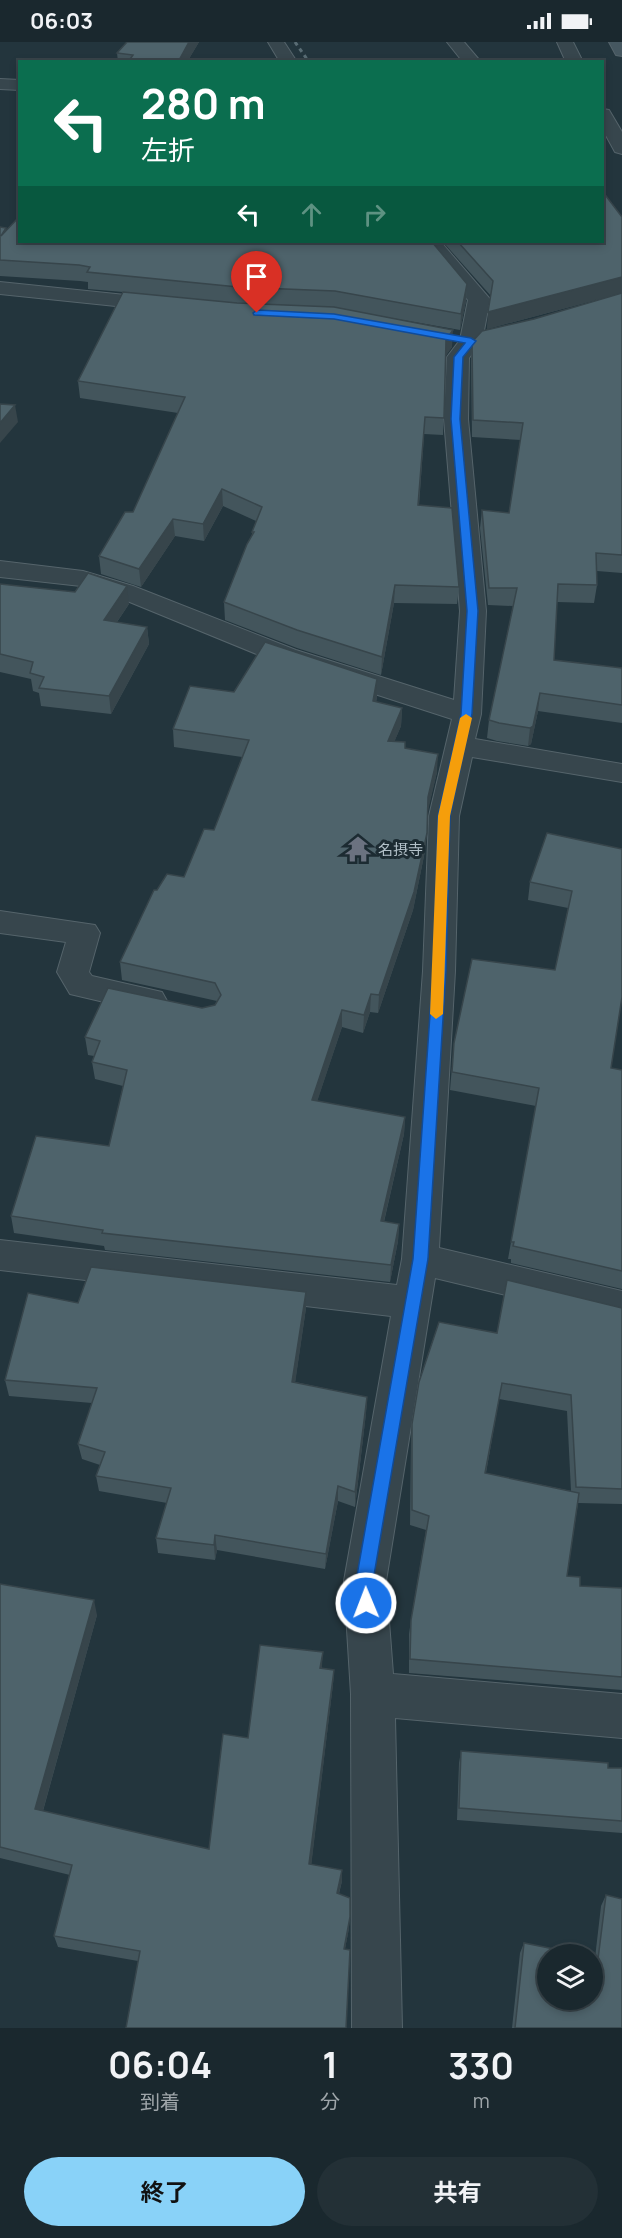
<!DOCTYPE html>
<html lang="ja">
<meta charset="utf-8">
<style>
body{margin:0;font-family:Manrope,"Noto Sans JP",sans-serif;background:#233036;color:#f1f3f6;height:100vh;display:flex;flex-direction:column;font-size:22px;white-space:nowrap}
*{box-sizing:border-box;margin:0}
p{font-size:20px;color:#9fa6aa}
.icon{flex:none;width:33px;height:33px;fill:none;stroke:currentColor;stroke-width:2;stroke-linecap:round;stroke-linejoin:round}
.map{position:relative;height:1986px;overflow:hidden}
.panel{display:flex;flex-direction:column;background:#1a282e;flex:1}
.panel>*{flex:none}
.banner{position:absolute;left:18px;top:18px;width:586px;height:183px;border-radius:0px;box-shadow:0 3px 9px #0003,0 0 0 2px #38444a;background:#0b6e4f;color:#fff;overflow:hidden}
.buttons{position:absolute;left:537px;top:1902px;display:grid;gap:12px}
.buttons a{display:grid;place-items:center;width:66px;height:66px;border-radius:50%;background:#1a282e;box-shadow:0 3px 9px #0003,0 0 0 2px #38444a;font-size:30px}
.pin{position:absolute;display:grid;place-items:center;width:51px;height:51px;color:#fff;margin:-62px -26px;border-radius:50% 50% 50% 0;rotate:-45deg;box-shadow:0 0 6px #0007}
.pin .icon{rotate:45deg}
.me{position:absolute;width:66px;margin:-33px;rotate:359deg;stroke-linejoin:round;filter:drop-shadow(0 0 4px #0008)}
.turn{display:flex;align-items:center;gap:21px;height:126px;padding:0 24px;font-size:27px}
.turn .icon{width:78px;height:78px;stroke-width:2.5}
.turn b{display:block;font-size:42px;line-height:51px}
.lanes{display:flex;align-items:center;height:57px;padding:0 24px;background:#0003;justify-content:center;gap:30px;direction:ltr}
.lanes .off{opacity:.35}
.eta{display:flex;justify-content:space-evenly;align-items:center;height:102px;text-align:center}
.eta b{font-size:36px;font-weight:700;line-height:42px}
.primary-button{display:flex;gap:12px;margin-top:auto;padding:12px 24px}
.primary-button a{flex:1;height:69px;border-radius:36px;background:#89d2f8;color:#111;font-size:24px;font-weight:700;line-height:69px;text-align:center}
.primary-button a+a{background:#233036;color:#f1f3f6}
.status{display:flex;justify-content:space-between;align-items:center;height:42px;padding:0 30px;background:#1a282e;direction:ltr}
.status svg{height:16px;fill:currentColor}
.map>svg:first-child{display:block}
</style>
<div class="status"><b>06:03</b><svg viewBox="0 0 49 12"><path d="M0 12V9h3v3zM5 12V6h3v6zM10 12V3h3v9zM15 12V0h3v12zM26 1h20v11H26zM47 4h2v5h-2z"/></svg></div>
<div class="map">
<svg width="622" height="1986" viewBox="0 0 622 1986">
<rect width="100%" height="100%" fill="#23353d"/>
<g fill="none" stroke-linecap="round" stroke-linejoin="round">
<g stroke="#55646b" stroke-width="2">
<g id="street">
<path d="M268 0H284L297 20H280Z"/>
<path d="M447 0H464L481 20H463Z"/>
<path d="M557 0H573L583 20H566Z"/>
<path d="M0 37 20 38V48L0 47Z"/>
<path d="M603 67 609 68 622 90V112L615 110 603 88Z"/>
<path d="M421 200H441L490 257 482 299 469 316 468 377 486 569 481 672 475 697 622 722V740L472 715 459 774 455 929 439 1206 622 1249V1281L435 1236 386 1539 393 1632 622 1652V1696L395 1676 402 1986H352L351 1652 344 1539 391 1274 0 1228V1198L397 1243 402 1217 423 929 429 774 452 677 276 620 115 554 81 544 0 535V519L83 529 133 544 296 608 454 658 460 569 444 377 447 315 460 298 468 258Z"/>
<path d="M0 240 164 257 172 258 175 263 172 268 164 269 0 252Z"/>
<path d="M0 869 95 883 100 891 89 930 92 934 162 950 167 959 162 968 151 971 70 952 57 930 66 900 0 891Z"/>
</g>
</g>
<g stroke="#55646b" stroke-width="2">
<path id="secondary" d="M609 0H622V14L616 13Z"/>
</g>
<use href="#street" fill="#37464d" fill-rule="evenodd"/>
<use href="#secondary" fill="#455760" fill-rule="evenodd"/>
<path stroke="#596c74" stroke-width="3" stroke-dasharray="4 4" stroke-linecap="butt" d="M295 0 309 20"/>
</g>
<g fill="#43555c" fill-rule="evenodd">
<path d="M127 0H199L187 20H118L117 11Z"/>
<path d="M622 175V251L487 287 491 254 443 200H603Z"/>
<path d="M0 185 6 188 467 242 466 259 460 288 374 273 452 305 445 314 443 393 424 392 419 464 459 545 457 562 394 561 381 633 297 606 225 578 224 560 252 494V490L256 479 223 464 204 499 175 494 141 545 101 532 99 514 133 470 178 371 80 356 78 339 123 250 88 247V240L80 239 0 234Z"/>
<path d="M622 251V531L597 529V543L594 561 557 560 554 618 622 626V681L538 669 531 702 528 704 497 699 487 696 489 678 513 564 488 563 480 486 482 468 509 471 521 398 472 395 471 317 472 300 534 277Z"/>
<path d="M0 542 129 562 117 580 147 585 149 602 111 672 41 664 39 651 33 649 31 637 0 630Z"/>
<path d="M234 650 377 655 376 660 402 666 401 684 394 700 405 706 437 730 427 771 425 809 413 868 378 971 370 970 363 991 342 985 317 1059 405 1075 404 1092 384 1180 399 1182 398 1199 390 1240 105 1208 104 1204 14 1191 11 1174 109 1104 123 1044 95 1037 92 1020 94 1014 88 1013 85 995 215 963 217 960V959L122 938 120 920 184 835 214 788 242 715 174 705 173 687Z"/>
<path d="M622 807 611 1026 622 1028V1247L511 1221V1217H508L511 1200 536 1064 450 1048 454 1001 555 928 568 866 528 858 530 840Z"/>
<path d="M78 1261 306 1266 295 1340 367 1355 366 1371 355 1465 338 1459 325 1527 217 1508 215 1518 158 1511 156 1496 167 1461 99 1449 96 1434 100 1423 82 1417 78 1402 92 1361 9 1354 5 1338Z"/>
<path d="M622 1266V1462L578 1461 567 1534 580 1544 622 1546V1648L409 1631V1592L411 1578 426 1488 410 1483 411 1398 412 1382 497 1291ZM499 1357 567 1369 571 1449 486 1431Z"/>
<path d="M0 1542 97 1573 43 1769 209 1807 248 1696 322 1624V1626L334 1628 333 1642 311 1823 342 1828V1839L339 1852 349 1886 345 1907 138 1919 58 1905 54 1894 70 1833 0 1816Z"/>
<path d="M461 1709 608 1726H622V1791L457 1778 459 1721Z"/>
<path d="M606 1853 622 1986H512L520 1911 524 1901 595 1916 601 1864Z"/>
</g>
<g fill="#37454b">
<path d="M189 0H199L187 20H178Z"/>
<path d="M622 235V251L487 287 488 270Z"/>
<path d="M467 242 466 259 460 288 461 272Z"/>
<path d="M453 288 452 305 445 315 446 298Z"/>
<path d="M15 363 18 380 0 401V381Z"/>
<path d="M222 447 223 464 204 499 203 482Z"/>
<path d="M173 477 175 494 141 545 139 527Z"/>
<path d="M395 543 394 561 381 633 382 615Z"/>
<path d="M127 544 129 562 106 596 104 578Z"/>
<path d="M147 585 149 602 111 672 109 654Z"/>
<path d="M377 637V655L373 677V659Z"/>
<path d="M540 651 538 669 531 702 528 704 530 686Z"/>
<path d="M402 666 401 684 387 717 388 699Z"/>
<path d="M438 712 437 730 427 773 428 755Z"/>
<path d="M427 791 425 809 413 868 378 971 379 953Z"/>
<path d="M371 952 370 970 363 991 364 973Z"/>
<path d="M342 968V985L312 1075V1058Z"/>
<path d="M405 1075 404 1092 380 1196 381 1179Z"/>
<path d="M399 1182 398 1199 390 1240 391 1223Z"/>
<path d="M306 1250V1266L293 1356 292 1340Z"/>
<path d="M367 1355 366 1371 355 1465V1450Z"/>
<path d="M338 1444V1459L325 1527 326 1512Z"/>
<path d="M215 1493 217 1508 215 1518 214 1503Z"/>
<path d="M94 1558 97 1573 40 1779 35 1767Z"/>
<path d="M323 1610 322 1624 320 1639V1626Z"/>
<path d="M334 1628 333 1642 310 1834 309 1822Z"/>
<path d="M342 1828V1839L336 1862 337 1851Z"/>
<path d="M350 1875 349 1886 343 1917 344 1907Z"/>
</g>
<g fill="#4e636b" stroke="#37454b" stroke-width="1.5">
<path d="M127 0H189L178 20H128L133 13 117 11Z"/>
<path d="M603 150 622 175V235L488 270 493 239 458 200H603Z"/>
<path d="M20 174V200H432L467 242 461 272 335 249 238 245 87 230 90 225 79 223 0 218V185L6 186 1 194Z"/>
<path d="M123 250 237 261 334 265 453 288 446 298 444 376 425 375 418 463 452 466 459 545 395 543 382 615 297 588 224 560 247 502 254 490H252L262 465 222 447 203 482 173 477 139 527 99 514 125 470H133L185 355 78 339Z"/>
<path d="M622 251V513L596 511 597 543 558 542 554 618 622 626V663L540 651 533 684 530 686 499 681 489 678 517 546H489L482 468 509 471 523 381 473 378 472 300 482 289 534 277Z"/>
<path d="M0 362 15 363 0 381Z"/>
<path d="M88 531 127 544 104 578 147 585 109 654 39 646 44 635 30 631 33 620 0 612V542L75 550Z"/>
<path d="M265 600 377 637 373 659 402 666 388 699 405 700V706L438 712 428 755 427 791 414 850 379 953 371 952 364 973 342 968 312 1058 405 1075 381 1179 399 1182 391 1223 102 1191 103 1188 11 1174 36 1094 109 1104 127 1028 92 1020 100 999 85 995 108 946 202 966 215 963 221 953 215 941 120 920 154 848H157L167 832 184 835 204 787 214 788 249 698 173 687 190 644 234 650Z"/>
<path d="M547 791 622 807V955L611 1026 622 1028V1229L513 1204 514 1200H511L539 1046 452 1030 454 1001 472 917 555 928 572 849 530 840Z"/>
<path d="M91 1225 306 1250 292 1340 367 1355 355 1450 338 1444 326 1512 215 1493 214 1503 156 1496 171 1446 96 1434 105 1410 78 1402 97 1346 5 1338 28 1251 78 1261Z"/>
<path d="M507 1238 622 1266V1447L576 1445 571 1353 502 1341 485 1431 579 1451 567 1534 580 1535V1544L622 1546V1635L410 1617 411 1578 429 1474 412 1468V1382L419 1340 439 1280 497 1291Z"/>
<path d="M0 1542 94 1558 35 1767 209 1807 223 1692 248 1696 260 1603 323 1610 320 1626 334 1628 309 1822 342 1828 337 1851 350 1856V1875L344 1907 350 1908 346 1986H126L140 1909 54 1894 72 1823 0 1805Z"/>
<path d="M461 1709 608 1721V1726H622V1779L459 1766Z"/>
<path d="M606 1853 622 1857V1986H515L524 1901 579 1912H548V1958H592V1915L598 1917Z"/>
</g>
<path fill="#1a73e8" stroke="#114b97" stroke-width="1.5" d="M257 268 334 272 471 296 476 299 463 315 460 377 478 569 472 672 450 774 446 929 428 1217 373 1539 375 1561 373 1567 366 1570 360 1567 356 1539 413 1217 433 929 438 774 461 672 467 569 451 377 454 315 465 301 334 277 254 273 253 271Z"/>
<path fill="#f59e0b" d="M466 672 472 676 450 774 443 972 436 977 430 972 438 774 460 676Z"/>
<defs>
<g id="temple-bare" transform="scale(2.07)"><path d="M0-6L5-2H3V0L6.5 2.5H4V6H1.5V3h-3V6H-4V2.5H-6.5L-3 0V-2H-5Z" fill="#6b7280" stroke="#1c2b32" stroke-width="2.5" paint-order="stroke"/></g>
</defs>
<g fill-rule="evenodd">
<use href="#temple-bare" x="358" y="807"/>
</g>
<g text-anchor="middle" dominant-baseline="central" stroke-width="6" stroke-linejoin="round" paint-order="stroke">
<g font-size="15" fill="#b3c1c9" stroke="#1c2b32" text-anchor="start">
<text x="378" y="807">名摂寺</text>
</g>
</g>
</svg>
<div class="buttons">
<a><svg class="icon" aria-label="layers" viewBox="0 0 24 24"><path d="M12 4l9 5-9 5-9-5zM3 14l9 5 9-5"/></svg></a>
</div>
<div class="pin" style="left:257px;top:271px;background:#d93025"><svg class="icon" aria-label="arrive" viewBox="0 0 24 24"><path d="M6 21V4h12l-3 4 3 4H6"/></svg></div>
<svg class="me" style="left:366px;top:1561px" viewBox="-20 -20 40 40"><circle r="17" fill="#1a73e8" stroke="#fff" stroke-width="3"/><path d="M0-11L8 9 0 5-8 9z" fill="#fff"/></svg>
<div class="banner">
<div class="turn"><svg class="icon" aria-label="left" viewBox="0 0 24 24"><path d="M17 20v-9H6M10 6l-5 5 5 5"/></svg><div><b>280 m</b>左折</div></div>
<div class="lanes"><svg class="icon" aria-label="left" viewBox="0 0 24 24"><path d="M17 20v-9H6M10 6l-5 5 5 5"/></svg><svg class="icon off" aria-label="ahead" viewBox="0 0 24 24"><path d="M12 20V5M6 11l6-6 6 6"/></svg><svg class="icon off" aria-label="right" viewBox="0 0 24 24"><path d="M7 20v-9h11M14 6l5 5-5 5"/></svg></div>
</div>
</div>
<section class="panel">
<div class="eta">
<div><b>06:04</b><p>到着</p></div>
<div><b>1</b><p>分</p></div>
<div><b>330</b><p>m</p></div>
</div>
<div class="primary-button"><a>終了</a><a>共有</a></div>
</section>
